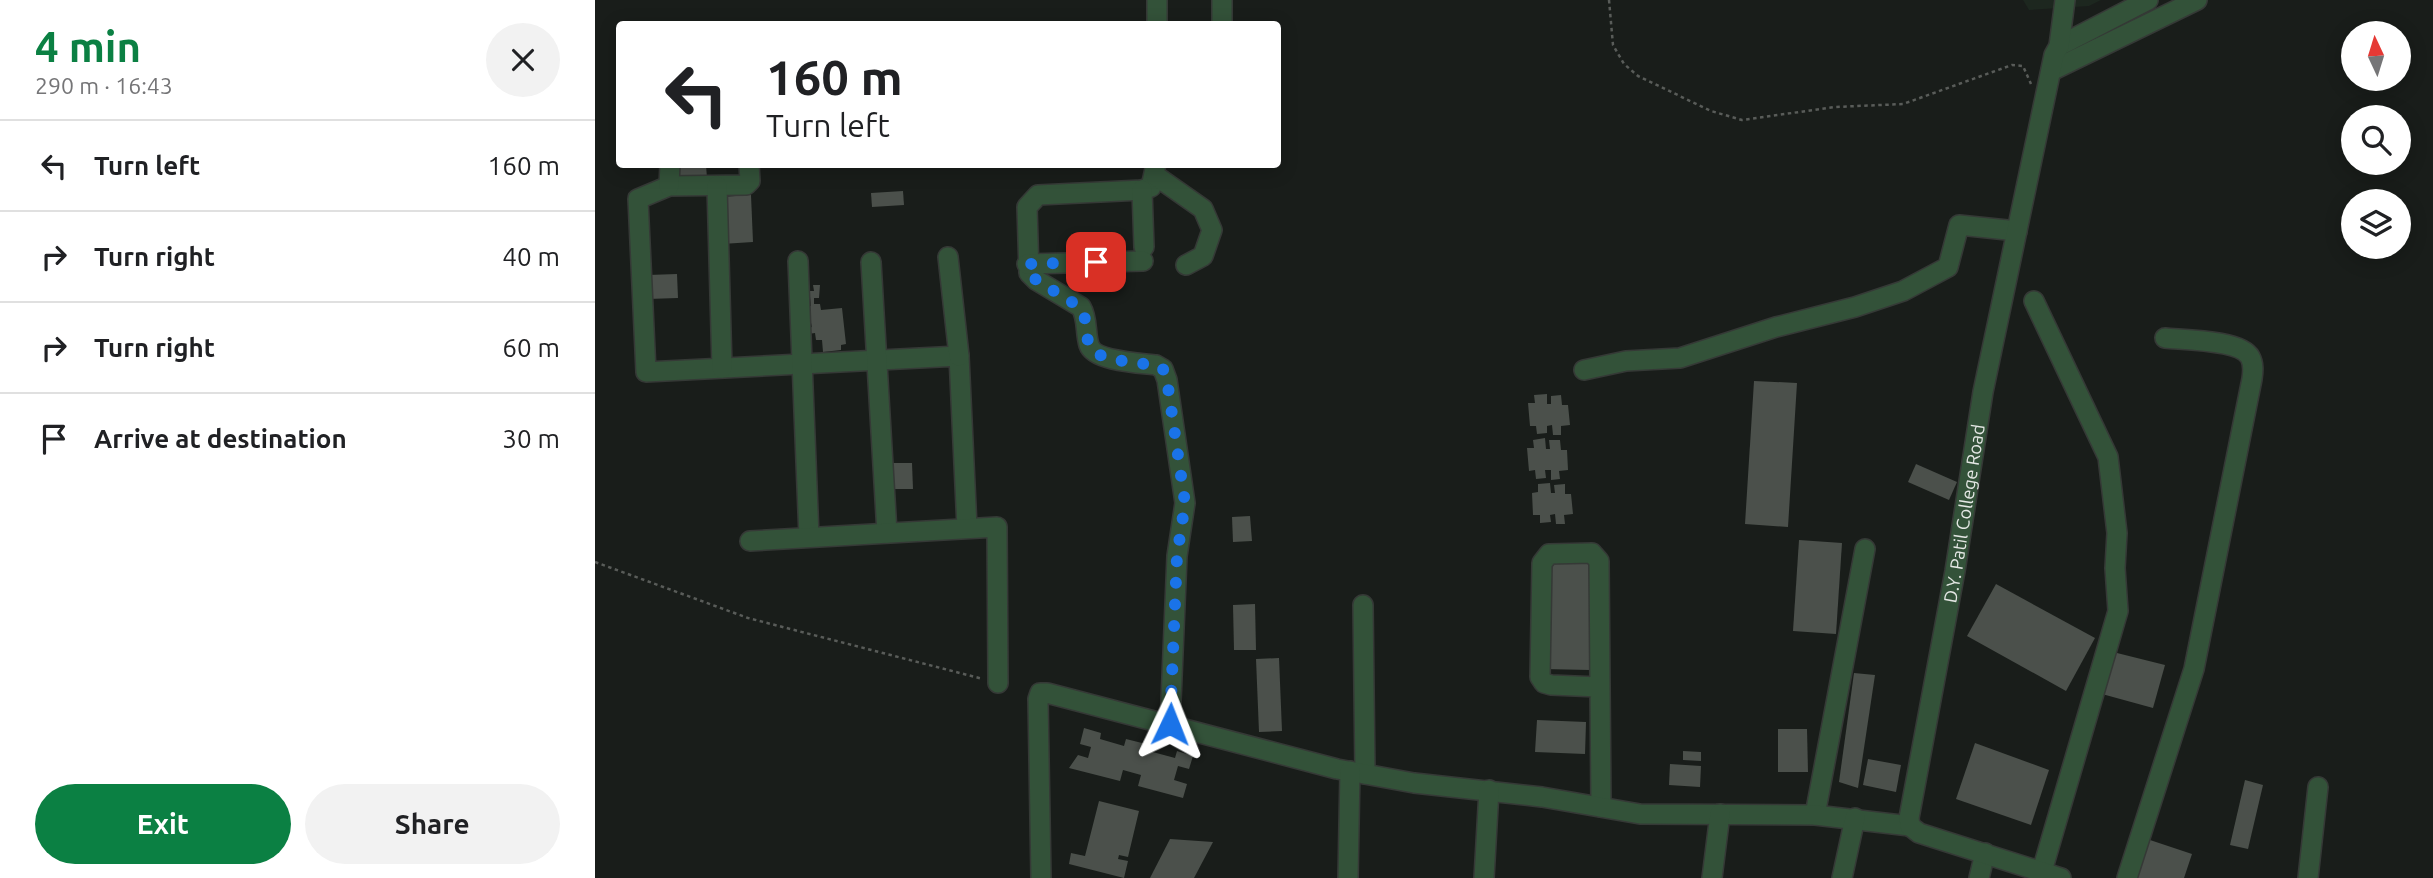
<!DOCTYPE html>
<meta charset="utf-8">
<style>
body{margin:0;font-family:Ubuntu,sans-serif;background:#f2f2f2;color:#202124;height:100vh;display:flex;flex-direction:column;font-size:26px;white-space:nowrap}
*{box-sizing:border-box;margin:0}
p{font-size:23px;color:#757577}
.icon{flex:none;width:38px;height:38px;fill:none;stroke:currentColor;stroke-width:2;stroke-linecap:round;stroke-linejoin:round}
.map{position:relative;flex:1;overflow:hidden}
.side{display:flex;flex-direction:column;background:#fff;width:595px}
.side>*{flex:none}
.guide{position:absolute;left:21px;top:21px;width:665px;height:147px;border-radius:7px;box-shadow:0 4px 18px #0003;background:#fff;color:#202124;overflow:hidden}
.needle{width:46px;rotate:356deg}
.controls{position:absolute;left:1746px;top:21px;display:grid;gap:14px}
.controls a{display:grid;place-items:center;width:70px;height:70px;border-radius:50%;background:#fff;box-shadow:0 4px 18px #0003;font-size:35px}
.pin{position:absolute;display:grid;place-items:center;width:60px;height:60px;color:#fff;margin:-30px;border-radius:14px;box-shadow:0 4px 10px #0006}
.me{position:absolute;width:77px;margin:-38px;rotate:2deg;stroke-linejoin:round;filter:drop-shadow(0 0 5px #0008)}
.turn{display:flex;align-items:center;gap:24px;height:147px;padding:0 35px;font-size:32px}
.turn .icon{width:91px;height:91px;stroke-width:2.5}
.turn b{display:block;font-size:49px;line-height:60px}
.round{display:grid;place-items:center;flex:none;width:74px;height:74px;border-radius:37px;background:#f2f2f2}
.head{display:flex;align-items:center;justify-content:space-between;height:119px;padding:0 35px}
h1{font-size:42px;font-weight:700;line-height:52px;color:#0b8043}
.action{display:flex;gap:14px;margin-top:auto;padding:14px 35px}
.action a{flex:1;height:80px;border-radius:42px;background:#0b8043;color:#fff;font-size:28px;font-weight:700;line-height:80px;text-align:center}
.action a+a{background:#f2f2f2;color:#202124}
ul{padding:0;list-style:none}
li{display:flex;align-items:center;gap:21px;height:91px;padding:0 35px;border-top:2px solid #e0e0e0}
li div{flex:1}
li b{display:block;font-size:26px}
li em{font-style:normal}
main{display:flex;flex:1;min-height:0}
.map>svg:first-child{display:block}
</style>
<main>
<section class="side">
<div class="head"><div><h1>4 min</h1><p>290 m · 16:43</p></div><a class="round"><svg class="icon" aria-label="close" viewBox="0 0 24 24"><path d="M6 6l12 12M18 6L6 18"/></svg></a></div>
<ul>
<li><svg class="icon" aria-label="left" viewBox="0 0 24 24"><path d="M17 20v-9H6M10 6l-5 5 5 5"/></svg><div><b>Turn left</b></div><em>160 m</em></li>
<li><svg class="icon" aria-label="right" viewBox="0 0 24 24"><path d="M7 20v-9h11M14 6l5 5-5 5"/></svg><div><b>Turn right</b></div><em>40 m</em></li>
<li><svg class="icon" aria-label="right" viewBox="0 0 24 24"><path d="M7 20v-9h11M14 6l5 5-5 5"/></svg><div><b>Turn right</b></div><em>60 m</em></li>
<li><svg class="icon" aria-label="arrive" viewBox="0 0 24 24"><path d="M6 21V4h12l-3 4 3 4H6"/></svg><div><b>Arrive at destination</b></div><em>30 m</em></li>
</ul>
<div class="action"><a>Exit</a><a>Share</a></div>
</section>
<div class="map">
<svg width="1838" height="878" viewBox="0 0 1838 878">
<rect width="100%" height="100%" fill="#191d1a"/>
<path fill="#1d271f" d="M1428 0H1506L1494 6 1434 10Z"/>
<g fill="#4b504b">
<path d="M83 164H111L112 179 84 180Z"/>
<path d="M308 191 309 205 277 207 276 193Z"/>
<path d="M156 195 158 242 127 244 125 197Z"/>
<path d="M82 274 83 298 53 299V275Z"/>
<path d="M218 285H225L224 298H219V304H225L226 310 247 308 251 344 246 345V350L228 352 227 340H221L220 333 213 334 212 328 217 327 212 306H216L215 297 210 298V291H219Z"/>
<path d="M1159 381 1202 383 1193 527 1150 524Z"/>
<path d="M952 394V404H956V396L966 395 967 405H973L975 425 966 426V435H958L957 425 952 426V433L942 434 941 426H935L933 403H940L939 395Z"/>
<path d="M950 438 951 449H955L954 440H965L966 450H972L973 470 964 471 965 479 956 480V470H950L951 478 941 479 940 470 934 471 932 448H939L938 440Z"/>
<path d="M288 463H317L318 489H289Z"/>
<path d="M1321 464 1362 482 1354 500 1313 482Z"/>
<path d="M955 483 956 493H960L959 485 970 484V494H976L978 514 969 515 970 524H961L960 514 955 515 956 522 945 523V515H938L937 493 943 492V484Z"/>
<path d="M655 516 657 541 638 542 637 517Z"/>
<path d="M1204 540 1247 543 1241 634 1198 631Z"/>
<path d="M952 559 998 560 995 670 948 669Z"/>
<path d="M1401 584 1500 638 1471 691 1372 636Z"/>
<path d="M660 604 661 650H639L638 605Z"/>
<path d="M1518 652 1570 665 1558 708 1507 694Z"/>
<path d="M684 658 687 731 664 732 661 659Z"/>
<path d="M1259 673 1280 675 1263 788 1244 782Z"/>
<path d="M942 720 991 722 990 754 940 752Z"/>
<path d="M489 728 506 733 505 739 529 746 531 739 555 745 554 751 580 758 582 751 598 756 594 769 583 766 579 780 592 784 588 798 543 786 546 775 528 770 525 781 474 768 483 755 493 758 496 747 485 744Z"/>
<path d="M1183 729H1212L1213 772H1183Z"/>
<path d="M1380 743 1454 770 1436 825 1361 799Z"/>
<path d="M1088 751 1106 752V761L1088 760Z"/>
<path d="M1273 759 1306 765 1301 792 1268 785Z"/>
<path d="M1075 764 1106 766 1105 787 1074 785Z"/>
<path d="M1650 780 1668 785 1653 849 1635 845Z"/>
<path d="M504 801 544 811 533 857 524 855 523 859 533 861 529 878 474 864 476 853 490 856Z"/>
<path d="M575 839 618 842 599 878H555Z"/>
<path d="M1552 839 1597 854 1589 878H1539Z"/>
</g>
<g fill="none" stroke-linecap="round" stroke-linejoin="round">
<g stroke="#353936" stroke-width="22">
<g id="minor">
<path d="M627 0V24"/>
<path d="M562 24V0"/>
<path d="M1464 46 1553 0"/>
<path d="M1456 71 1602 0"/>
<path d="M154 164 155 181 151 185 74 186 43 199 51 372 364 356 372 528"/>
<path d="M561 164 556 187 547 190 443 195 432 207 434 273 441 280 486 307C493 319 490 332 494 345 499 361 545 363 561 365L568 369 572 380 590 503 582 556 575 725"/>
<path d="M561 176 608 209 617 230 608 256 591 265"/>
<path d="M74 186 75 164"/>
<path d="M122 186 127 368"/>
<path d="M547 190 549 247"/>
<path d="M353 257 364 356"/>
<path d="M203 261 214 537"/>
<path d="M276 262 292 533"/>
<path d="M432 264 548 261"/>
<path d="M1439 301 1513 457 1522 533 1520 568 1523 611 1447 871"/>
<path d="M989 370 1031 361 1085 358 1181 327 1260 307 1308 291 1353 267 1364 225 1422 231"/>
<path d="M155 541 402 527 403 683"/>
<path d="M768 605 770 774"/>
<path d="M1004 687 956 685 949 683 945 677 947 563 954 554 997 553 1004 561 1006 807"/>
<path d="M1220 815 1270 549"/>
<path d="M446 878 443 699 445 693H452L742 769 819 783 947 797 1045 814 1220 815 1315 826"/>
<path d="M753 878 755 771"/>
<path d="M889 878 894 790"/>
<path d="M1117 878 1125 814"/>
<path d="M1247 878 1260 818"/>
<path d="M1384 878 1390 853"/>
<path id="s1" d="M1466 878 1324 833 1315 826 1314 818 1360 571 1388 392 1459 55 1464 46 1470 0"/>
<path d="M1532 878 1599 669 1657 379C1658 372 1659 364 1655 357 1646 340 1590 340 1570 338"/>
<path d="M1713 878 1723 787"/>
</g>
</g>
<g stroke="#595c59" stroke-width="2.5" stroke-dasharray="3.5 3.5" stroke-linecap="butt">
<path d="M1014 0 1018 45 1029 64 1043 76 1116 111 1147 120 1240 107 1308 104 1417 65 1428 66 1436 84"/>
<path d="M0 562 153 618 388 679"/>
</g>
<use href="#minor" stroke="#335239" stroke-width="19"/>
</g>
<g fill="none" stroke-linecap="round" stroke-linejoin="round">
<path stroke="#1a73e8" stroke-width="12" stroke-dasharray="0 21.6" d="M501 262 432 264 441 280 485 307C493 319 490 332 494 345 499 361 545 363 561 365L568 369 572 380 590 503 582 556 575 724"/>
</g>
<g text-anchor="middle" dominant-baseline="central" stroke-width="7" stroke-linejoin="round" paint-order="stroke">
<g font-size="18" fill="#e4e7e4" stroke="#101411">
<text stroke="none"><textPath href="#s1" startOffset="478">D.Y. Patil College Road</textPath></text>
</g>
</g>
</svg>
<div class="controls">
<a><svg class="needle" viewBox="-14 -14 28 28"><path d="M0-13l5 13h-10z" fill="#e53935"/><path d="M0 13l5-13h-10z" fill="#757577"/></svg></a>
<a><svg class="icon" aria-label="search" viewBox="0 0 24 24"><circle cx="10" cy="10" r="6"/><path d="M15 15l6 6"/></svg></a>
<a><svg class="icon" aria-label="layers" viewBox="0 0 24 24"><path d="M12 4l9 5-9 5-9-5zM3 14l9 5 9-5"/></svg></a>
</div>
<div class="pin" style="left:501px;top:262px;background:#d93025"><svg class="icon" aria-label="arrive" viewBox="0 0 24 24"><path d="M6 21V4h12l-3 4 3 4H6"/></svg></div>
<svg class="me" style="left:575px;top:724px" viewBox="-20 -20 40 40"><path d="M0-17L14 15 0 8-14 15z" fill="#1a73e8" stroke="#fff" stroke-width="4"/></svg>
<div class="guide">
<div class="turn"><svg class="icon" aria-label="left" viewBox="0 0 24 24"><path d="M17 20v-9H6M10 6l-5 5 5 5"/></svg><div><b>160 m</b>Turn left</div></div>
</div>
</div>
</main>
